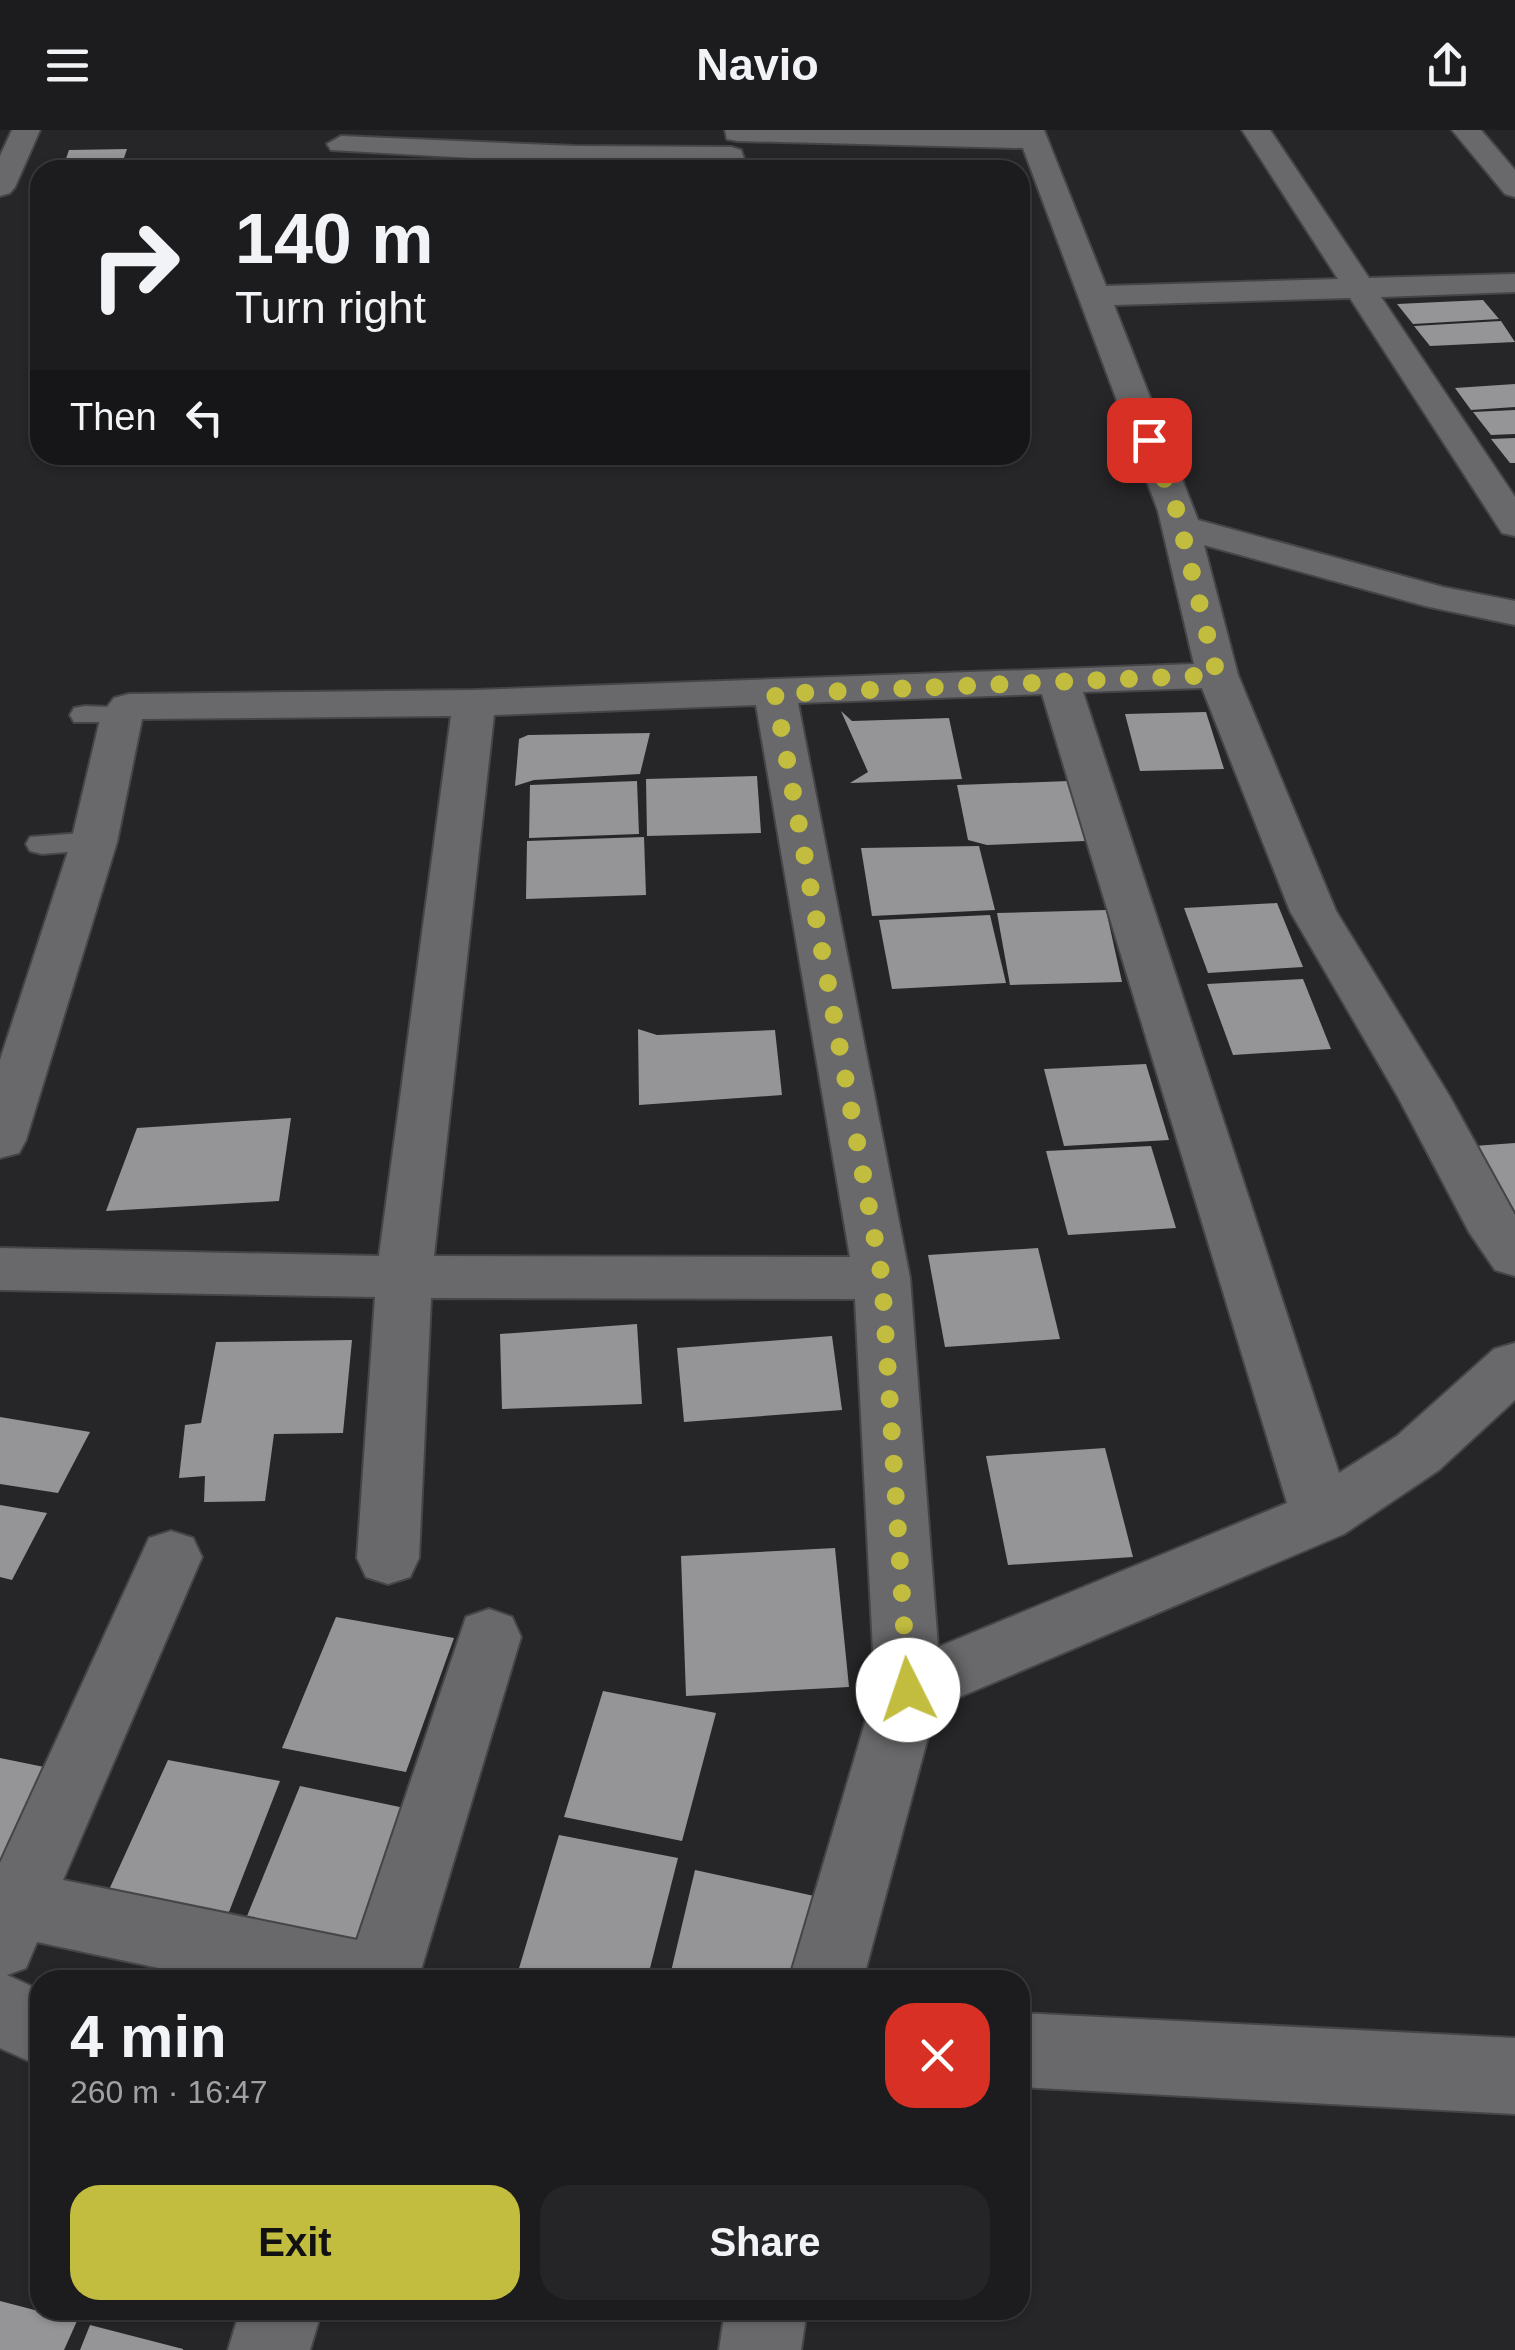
<!DOCTYPE html>
<meta charset="utf-8">
<style>
body{margin:0;font-family:Helvetica,sans-serif;background:#252527;color:#f1f3f6;height:100vh;display:flex;flex-direction:column;font-size:38px;white-space:nowrap}
*{box-sizing:border-box;margin:0}
p{font-size:32px;color:#a0a1a4}
.icon{flex:none;width:55px;height:55px;fill:none;stroke:currentColor;stroke-width:2;stroke-linecap:round;stroke-linejoin:round}
.map{position:relative;flex:1;overflow:hidden}
.side{position:absolute;left:30px;top:1840px;width:1000px;height:350px;display:flex;flex-direction:column;background:#1c1c1e;border-radius:30px;box-shadow:0 2px 8px #0004,0 0 0 2px #3a3a3c}
.side>*{flex:none}
.hud{position:absolute;left:30px;top:30px;width:1000px;height:305px;border-radius:30px;box-shadow:0 2px 8px #0004,0 0 0 2px #3a3a3c;background:#1c1c1e;color:#f1f3f6;overflow:hidden}
.pin{position:absolute;display:grid;place-items:center;width:85px;height:85px;color:#fff;margin:-42px;border-radius:20px;box-shadow:0 5px 15px #0006}
.me{position:absolute;width:110px;margin:-55px;rotate:356deg;stroke-linejoin:round;filter:drop-shadow(0 0 8px #0008)}
.turn{display:flex;align-items:center;gap:35px;height:210px;padding:0 40px;font-size:45px}
.turn .icon{width:130px;height:130px;stroke-width:2.5}
.turn b{display:block;font-size:70px;line-height:85px}
.then{display:flex;align-items:center;height:95px;padding:0 40px;background:#0003;gap:20px;font-size:38px}
.round{display:grid;place-items:center;flex:none;width:105px;height:105px;border-radius:30px;background:#252527}
.head{display:flex;align-items:center;justify-content:space-between;height:170px;padding:0 40px}
h1{font-size:60px;font-weight:600;line-height:75px}
.button{display:flex;gap:20px;margin-top:auto;padding:20px 40px}
.button a{flex:1;height:115px;border-radius:30px;background:#c2bd3f;color:#111;font-size:40px;font-weight:600;line-height:115px;text-align:center}
.button a+a{background:#252527;color:#f1f3f6}
header{display:flex;justify-content:space-between;align-items:center;height:130px;padding:0 40px;background:#1c1c1e;font-size:45px;font-weight:600}
.map>svg:first-child{display:block}
</style>
<header><svg class="icon" aria-label="menu" viewBox="0 0 24 24"><path d="M4 6h16M4 12h16M4 18h16"/></svg>Navio<svg class="icon" aria-label="share" viewBox="0 0 24 24"><path d="M12 15V3M7 8l5-5 5 5M5 13v7h14v-7"/></svg></header>
<div class="map">
<svg width="1515" height="2220" viewBox="0 0 1515 2220">
<rect width="100%" height="100%" fill="#262628"/>
<g fill="#959598">
<path d="M127 19 120 40H62L69 20Z"/>
<path d="M1483 170 1499 189 1413 194 1397 174Z"/>
<path d="M1501 191 1515 212 1430 216 1414 196Z"/>
<path d="M1515 254V277L1471 280 1455 258Z"/>
<path d="M1515 280V304L1491 305 1473 282Z"/>
<path d="M1515 308V333H1510L1491 309Z"/>
<path d="M841 581 852 591 949 588 962 649 850 653 868 642Z"/>
<path d="M1206 582 1224 639 1140 641 1125 584Z"/>
<path d="M650 603 640 644 534 650 515 656 519 609 528 605Z"/>
<path d="M757 646 761 703 647 706 646 649Z"/>
<path d="M637 651 639 704 529 708 530 655Z"/>
<path d="M1069 651 1085 711 987 715 968 710 957 655Z"/>
<path d="M644 707 646 765 526 769 527 711Z"/>
<path d="M979 716 995 780 872 786 861 718Z"/>
<path d="M1277 773 1303 837 1208 843 1184 778Z"/>
<path d="M1106 780 1122 852 1010 855 997 783Z"/>
<path d="M990 785 1006 853 892 859 879 790Z"/>
<path d="M1303 849 1331 919 1233 925 1207 854Z"/>
<path d="M638 899 657 905 775 900 782 965 639 975Z"/>
<path d="M1146 934 1169 1010 1064 1016 1044 939Z"/>
<path d="M291 988 279 1071 106 1081 137 998Z"/>
<path d="M1515 1013V1098L1474 1016Z"/>
<path d="M1151 1016 1176 1098 1068 1105 1046 1021Z"/>
<path d="M1038 1118 1060 1209 945 1217 928 1125Z"/>
<path d="M637 1194 642 1274 502 1279 500 1204Z"/>
<path d="M832 1206 842 1280 684 1292 677 1218Z"/>
<path d="M352 1210 343 1303 274 1304 265 1371 204 1372 205 1346 179 1348 185 1295 201 1293 216 1212Z"/>
<path d="M0 1287 90 1302 58 1363 0 1354Z"/>
<path d="M1105 1318 1133 1427 1008 1435 986 1326Z"/>
<path d="M0 1375 47 1383 12 1450 0 1447Z"/>
<path d="M835 1418 849 1557 686 1566 681 1426Z"/>
<path d="M336 1487 454 1508 406 1642 282 1618Z"/>
<path d="M603 1561 716 1583 682 1711 564 1687Z"/>
<path d="M0 1628 59 1640 0 1744Z"/>
<path d="M168 1630 280 1651 227 1787 108 1762Z"/>
<path d="M300 1656 414 1680 365 1817 245 1791Z"/>
<path d="M559 1705 678 1728 647 1850H540L517 1845Z"/>
<path d="M695 1740 828 1769 810 1850H669Z"/>
<path d="M0 2171 77 2191 64 2220H0Z"/>
<path d="M90 2195 183 2219V2220H80Z"/>
</g>
<g fill="none" stroke-linecap="round" stroke-linejoin="round">
<g stroke="#454547" stroke-width="4">
<g id="service">
<path d="M85 576 133 578 137 585 133 592H74L70 585 74 578Z"/>
<path d="M94 702 106 705 110 712 106 719 42 724 30 721 26 714 30 707Z"/>
</g>
</g>
<g stroke="#454547" stroke-width="4">
<g id="minor">
<path d="M12 0H40L15 57 10 63 0 66V26Z"/>
<path d="M725 0H1044L1106 156 1338 149 1242 0H1270L1369 148 1515 144V162L1381 167 1515 367V406L1502 403 1350 168 1114 175 1198 390 1443 457 1515 471V495L1425 476 1204 415 1238 545 1336 781 1450 967 1515 1085V1146L1495 1140 1469 1102 1398 967 1290 781 1202 558 1083 562 1339 1343 1397 1306 1494 1219 1515 1213V1270L1439 1340 1344 1404 936 1577 863 1850H789L875 1559 855 1169 431 1168 419 1428 410 1447 388 1454 366 1447 357 1428 375 1167 0 1160V1118L379 1126 451 586 142 589 117 712 26 1010 19 1023 0 1028V930L71 712 101 585 114 568 129 564 474 560 1194 534 1158 381 1023 18 737 11 727 9ZM1042 564 1287 1373 938 1517 910 1148 798 573ZM756 575 850 1127 434 1126 494 585Z"/>
<path d="M1452 0H1481L1515 40V67L1505 64Z"/>
<path d="M341 6 575 16 731 17 741 20 748 40H720L718 34H575L331 20 327 14Z"/>
<path d="M171 1401 193 1408 202 1427 63 1750 357 1810 466 1487 489 1479 512 1487 521 1507 418 1850H215L37 1812 26 1838 7 1845 40 1860V1936L0 1918V1733L149 1408Z"/>
<path d="M1020 1883 1515 1908V1984L1020 1957Z"/>
<path d="M240 2180H322L310 2220H228Z"/>
<path d="M725 2180H807L801 2220H719Z"/>
</g>
</g>
<use href="#service" fill="#69696b" fill-rule="evenodd"/>
<use href="#minor" fill="#69696b" fill-rule="evenodd"/>
</g>
<g fill="none" stroke-linecap="round" stroke-linejoin="round">
<path stroke="#c2bd3f" stroke-width="18" stroke-dasharray="0 32.4" d="M908 1560 882 1148 775 564 1217 545 1177 381 1149 310"/>
</g>
</svg>
<div class="pin" style="left:1149px;top:310px;background:#d93025"><svg class="icon" aria-label="arrive" viewBox="0 0 24 24"><path d="M6 21V4h12l-3 4 3 4H6"/></svg></div>
<svg class="me" style="left:908px;top:1560px" viewBox="-20 -20 40 40"><circle r="19" fill="#fff"/><path d="M0-13L10 11 0 6-10 11z" fill="#c2bd3f"/></svg>
<div class="hud">
<div class="turn"><svg class="icon" aria-label="right" viewBox="0 0 24 24"><path d="M7 20v-9h11M14 6l5 5-5 5"/></svg><div><b>140 m</b>Turn right</div></div>
<div class="then">Then<svg class="icon" aria-label="left" viewBox="0 0 24 24"><path d="M17 20v-9H6M10 6l-5 5 5 5"/></svg></div>
</div>
<section class="side">
<div class="head"><div><h1>4 min</h1><p>260 m · 16:47</p></div><a class="round" style="background:#d93025;color:#fff"><svg class="icon" aria-label="close" viewBox="0 0 24 24"><path d="M6 6l12 12M18 6L6 18"/></svg></a></div>
<div class="button"><a>Exit</a><a>Share</a></div>
</section>
</div>
